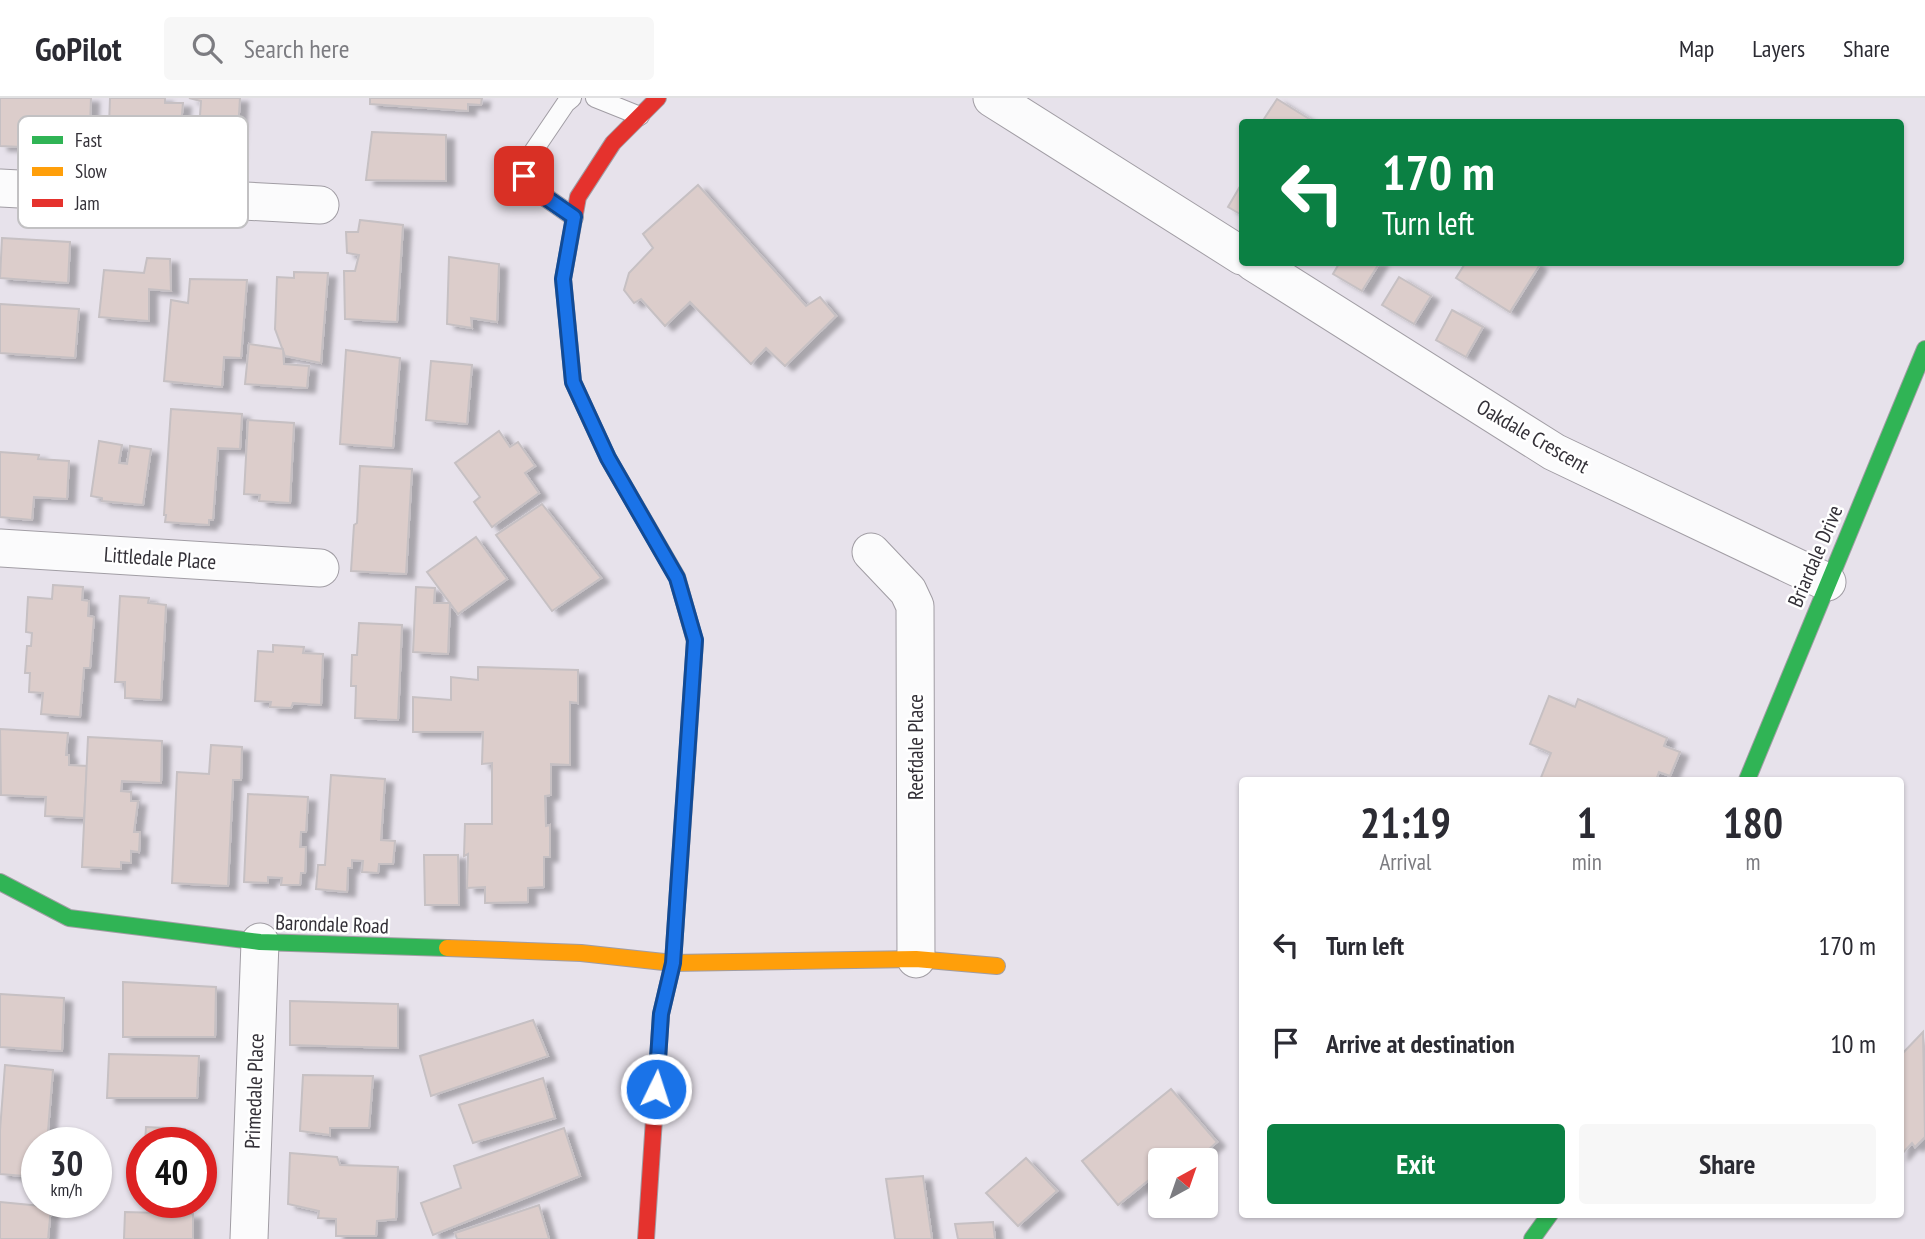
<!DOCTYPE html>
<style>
body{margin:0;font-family:"PT Sans Narrow",sans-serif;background:#f7f7f7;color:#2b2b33;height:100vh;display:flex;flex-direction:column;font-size:26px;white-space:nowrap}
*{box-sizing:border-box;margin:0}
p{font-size:23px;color:#7c7c81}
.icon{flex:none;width:38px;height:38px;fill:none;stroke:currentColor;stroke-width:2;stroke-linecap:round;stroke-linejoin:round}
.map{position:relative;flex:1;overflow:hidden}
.drawer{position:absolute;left:1239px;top:679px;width:665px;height:441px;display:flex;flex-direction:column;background:#fff;border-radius:7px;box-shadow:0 2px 5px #0004}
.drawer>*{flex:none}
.banner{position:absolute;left:1239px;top:21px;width:665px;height:147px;border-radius:7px;box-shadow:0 2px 5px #0004;background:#0b8043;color:#fff;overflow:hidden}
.needle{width:46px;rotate:40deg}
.controls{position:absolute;left:1148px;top:1050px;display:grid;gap:14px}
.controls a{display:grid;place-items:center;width:70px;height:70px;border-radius:7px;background:#fff;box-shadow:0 2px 5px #0004;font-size:35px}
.speed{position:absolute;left:21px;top:1029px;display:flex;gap:14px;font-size:35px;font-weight:700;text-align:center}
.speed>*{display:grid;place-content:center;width:91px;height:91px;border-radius:50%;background:#fff;box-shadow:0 2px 5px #0004;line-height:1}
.speed small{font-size:18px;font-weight:400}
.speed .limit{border:10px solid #d22;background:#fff;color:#111}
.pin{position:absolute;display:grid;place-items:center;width:60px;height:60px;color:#fff;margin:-30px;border-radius:14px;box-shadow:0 4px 10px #0006}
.me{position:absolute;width:77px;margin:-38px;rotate:4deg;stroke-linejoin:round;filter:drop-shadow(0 0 5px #0008)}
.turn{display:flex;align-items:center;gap:24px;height:147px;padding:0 28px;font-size:32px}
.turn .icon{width:91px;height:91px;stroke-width:2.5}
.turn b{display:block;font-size:49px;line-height:60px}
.eta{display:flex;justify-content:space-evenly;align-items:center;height:119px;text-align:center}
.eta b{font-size:42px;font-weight:800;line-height:49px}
.primary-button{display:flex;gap:14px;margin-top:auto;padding:14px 28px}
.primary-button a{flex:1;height:80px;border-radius:7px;background:#0b8043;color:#fff;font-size:28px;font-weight:800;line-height:80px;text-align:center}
.primary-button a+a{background:#f7f7f7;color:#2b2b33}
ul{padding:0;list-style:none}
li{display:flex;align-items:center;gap:21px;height:98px;padding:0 28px}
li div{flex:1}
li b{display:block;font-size:26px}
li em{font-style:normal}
header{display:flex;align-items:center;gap:42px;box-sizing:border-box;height:98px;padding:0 35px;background:#fff;border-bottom:2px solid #e1e1e2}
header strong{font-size:33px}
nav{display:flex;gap:38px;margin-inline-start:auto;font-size:24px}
.search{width:490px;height:63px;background:#f7f7f7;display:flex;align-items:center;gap:18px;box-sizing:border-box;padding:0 24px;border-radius:7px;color:#7c7c81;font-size:26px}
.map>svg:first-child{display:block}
</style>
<header>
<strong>GoPilot</strong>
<div class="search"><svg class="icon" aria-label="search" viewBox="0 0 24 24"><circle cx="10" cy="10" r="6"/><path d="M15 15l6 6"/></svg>Search here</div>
<nav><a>Map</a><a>Layers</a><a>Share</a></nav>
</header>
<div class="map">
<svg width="1925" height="1141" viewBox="0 0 1925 1141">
<defs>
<filter id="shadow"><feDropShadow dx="8" dy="4.5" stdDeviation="2" flood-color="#0004"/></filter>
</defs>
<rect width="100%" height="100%" fill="#e7e2eb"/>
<g fill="#dccdcb" stroke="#c6c0c3" stroke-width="2" filter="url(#shadow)">
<path d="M0 0H91L89 52 0 48Z"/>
<path d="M110 0H165V5H183L180 37 162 34 161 57 140 53 141 61 108 56Z"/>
<path d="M189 0H240L235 79 196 75 201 3Z"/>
<path d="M370 0H482L481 7 468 6V13L370 6Z"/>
<path d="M1277 1 1314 24H1262Z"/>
<path d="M372 34 446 37V83L366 82Z"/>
<path d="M1242 85V117L1228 109Z"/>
<path d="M698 87 806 208 820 199 836 218 785 268 766 250 751 266 690 204 665 228 641 201 634 205 624 192 629 175 653 150 643 136Z"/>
<path d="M360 122 403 127 397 224 345 221 344 173H355L359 157 347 155 346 134H358Z"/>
<path d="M2 140 70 144 68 185 0 180Z"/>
<path d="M449 159 499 166 497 224 471 220 472 230 447 226Z"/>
<path d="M147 160 170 161 171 193 149 191V223L99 219 104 172 144 175Z"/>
<path d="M1340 164H1380L1362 193 1333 176Z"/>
<path d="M1466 164H1534L1539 168 1510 214 1456 180Z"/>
<path d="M294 174 328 175 321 265 285 258 275 231 277 179 294 180Z"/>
<path d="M1399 179 1431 198 1414 226 1382 207Z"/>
<path d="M190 181 247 182 241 260 224 259 222 289 164 283 171 202 188 205Z"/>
<path d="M0 206 79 211 75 260 0 255Z"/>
<path d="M1452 212 1483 229 1466 259 1436 242Z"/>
<path d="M249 246 283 251 284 266 309 268 307 290 245 286Z"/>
<path d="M346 252 400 260 393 350 340 346Z"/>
<path d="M431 263 472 267 467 326 426 322Z"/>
<path d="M171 311 242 316 240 351 218 350 213 422H209V427L165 424 166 417H164Z"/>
<path d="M248 322 294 325 290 405 259 403 260 397 244 396Z"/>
<path d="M499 333 510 349 518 344 535 368 525 375 539 395 492 429 474 404 480 399 455 365Z"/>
<path d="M99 343 122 347 119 365 127 366 130 348 151 351 143 407 102 403V400L91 398Z"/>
<path d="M0 354 39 357 38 361 69 363 67 401 34 399 32 422 0 419Z"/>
<path d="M360 368 412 371 406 476 351 473 354 427 357 425Z"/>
<path d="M542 406 601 480 552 513 496 437Z"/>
<path d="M476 439 507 481 458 516 427 474Z"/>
<path d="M53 487 83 489 82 502 89 503 88 518 94 519 90 570H84L80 619 41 616 43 595 29 594 30 575H25L27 548H31L32 535 26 534 28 499 52 501Z"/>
<path d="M416 489 435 490 434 505H450L448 556 413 554Z"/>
<path d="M120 498 149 500 148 505 166 507 161 602 125 600V584H115Z"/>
<path d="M359 525 402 527 398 622 355 620 356 588H351L352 557H357Z"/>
<path d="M273 547 304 549 303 555 323 556 321 607 293 605 291 610 270 609 271 604 255 603 258 553 273 554Z"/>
<path d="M478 569 578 572V605L570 604V667L551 666V697L545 698 546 728 550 727V759H544V789L528 790V804L485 805V789L467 790 468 756 464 758 465 726H492V665L482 666 483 634H413V599L451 602V579L478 582Z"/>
<path d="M1549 598 1575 609 1578 601 1667 640 1664 648 1680 654 1670 678 1659 674 1656 682H1540L1551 655 1530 646Z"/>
<path d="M0 631 68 635 66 657H69V667L87 668 84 720 45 718 46 699 1 697Z"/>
<path d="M88 639 162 643 161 685 122 683 121 693 131 694V703H138L134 734H140L139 754 131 753V765L121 764V771L82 769Z"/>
<path d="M211 647 242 649 241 682H233L228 788 172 785 177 674 209 676Z"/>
<path d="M331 677 385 681 381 742 395 743 393 766H379L378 775 362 774 363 763 352 762V770H348L347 794 316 791 318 767H325Z"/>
<path d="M248 696 308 699 306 734H301L300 749H306L305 775H301L300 787H281L282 780 268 779V785L244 784Z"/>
<path d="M424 757H458L459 807H425Z"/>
<path d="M123 884 216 889 215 939H123Z"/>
<path d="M0 896 64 900 62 953 0 949Z"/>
<path d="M290 903 398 906V950L290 947Z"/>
<path d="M533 922 548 958 431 998 420 958Z"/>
<path d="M1923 934 1925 1039 1915 1049 1912 1045 1900 1058V958Z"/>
<path d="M109 956 199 958 197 1000H107Z"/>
<path d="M5 967 53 972 47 1045H37V1079L0 1076V1032Z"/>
<path d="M303 977 373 978 369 1030H330V1037L300 1033Z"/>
<path d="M543 980 555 1020 473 1045 459 1007Z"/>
<path d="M1171 991 1217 1044 1197 1062H1160V1073L1118 1107 1082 1063Z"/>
<path d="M146 1029 185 1031 186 1040 201 1045H145Z"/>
<path d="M564 1030 580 1078 433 1137 421 1105 461 1090 454 1068Z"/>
<path d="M290 1055 337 1059 340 1067 398 1069 396 1121 377 1123 376 1138H336V1121L318 1120 319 1113 288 1106Z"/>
<path d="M1026 1060 1057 1093 1018 1128 986 1095Z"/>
<path d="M923 1078 932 1141H895L886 1081Z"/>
<path d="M0 1104 51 1109 48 1141H0Z"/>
<path d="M539 1107 549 1141H457L455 1135Z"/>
<path d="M125 1114 193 1116V1141H124Z"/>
<path d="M993 1124 995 1141H958L955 1126Z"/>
</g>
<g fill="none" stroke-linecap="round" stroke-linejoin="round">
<g stroke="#a19da4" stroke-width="20">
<g id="lane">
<path d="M572 0 566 5 524 67V78L532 90 574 119"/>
<path d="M595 0 640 18"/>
</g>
</g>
<g stroke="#a19da4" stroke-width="39">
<g id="street">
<path d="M992 0 1242 158"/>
<path d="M0 90 320 107"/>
<path d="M1253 164 1554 354 1827 484"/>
<path d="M0 450 320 470"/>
<path d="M871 454 908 493 915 508 916 861"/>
<path d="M249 1141 260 844"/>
</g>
</g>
<g stroke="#a19da4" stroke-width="18">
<g id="fast">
<path d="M568 231 573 284 608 360 677 479 695 543 686 677"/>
<path d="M1747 682 1925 251"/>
<path d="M0 784 69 820 260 844 447 850"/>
<path d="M1532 1141 1550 1116"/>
</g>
</g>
<g stroke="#a19da4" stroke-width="18">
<path id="slow" d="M447 850 581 855 673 865 916 861 997 868"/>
</g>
<g stroke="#a19da4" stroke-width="18">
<g id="jam">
<path d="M568 231 563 181 578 99 613 45 658 0"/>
<path d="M646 1141 661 916 673 865 686 677"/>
</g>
</g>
<use href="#lane" stroke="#fbfbfc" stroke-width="18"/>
<use href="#street" stroke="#fbfbfc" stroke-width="37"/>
<use href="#fast" stroke="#30b455" stroke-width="16"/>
<use href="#slow" stroke="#ff9f0a" stroke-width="16"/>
<use href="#jam" stroke="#e5322d" stroke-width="16"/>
</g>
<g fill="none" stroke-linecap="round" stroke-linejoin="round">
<g stroke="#114b97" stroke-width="18">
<path id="route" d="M524 78 532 90 574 119 563 181 573 284 608 360 677 480 695 542 673 865 661 916 656 991"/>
</g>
<use href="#route" stroke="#1a73e8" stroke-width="12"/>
</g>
<g text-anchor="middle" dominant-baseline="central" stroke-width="5" stroke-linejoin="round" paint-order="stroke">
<g font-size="21" fill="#333037" stroke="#fff">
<text transform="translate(1533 338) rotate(30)">Oakdale Crescent</text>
<text transform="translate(1815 458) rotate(-67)">Briardale Drive</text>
<text transform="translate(160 460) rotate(4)">Littledale Place</text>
<text transform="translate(915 649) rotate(-90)">Reefdale Place</text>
<text transform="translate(332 826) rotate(2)">Barondale Road</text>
<text transform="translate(254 993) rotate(-88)">Primedale Place</text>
</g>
</g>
<rect x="18" y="18" width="230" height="112" rx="10" fill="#fff" stroke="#c2c1c3" stroke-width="2"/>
<rect x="32" y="38" width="31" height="8" fill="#30b455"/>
<rect x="32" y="69" width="31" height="9" fill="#ff9f0a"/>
<rect x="32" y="101" width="31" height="8" fill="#e5322d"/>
<g font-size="19" fill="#333037">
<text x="75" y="49">Fast</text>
<text x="75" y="80">Slow</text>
<text x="75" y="112">Jam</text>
</g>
</svg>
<div class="controls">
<a><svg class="needle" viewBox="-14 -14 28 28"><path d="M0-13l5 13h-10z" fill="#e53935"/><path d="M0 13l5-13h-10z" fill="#7c7c81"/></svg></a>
</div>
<div class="speed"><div>30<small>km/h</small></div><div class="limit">40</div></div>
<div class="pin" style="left:524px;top:78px;background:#d93025"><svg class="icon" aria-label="arrive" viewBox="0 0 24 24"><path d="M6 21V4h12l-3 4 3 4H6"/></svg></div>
<svg class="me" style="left:656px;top:991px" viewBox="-20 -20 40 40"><circle r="17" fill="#1a73e8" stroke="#fff" stroke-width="3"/><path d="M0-11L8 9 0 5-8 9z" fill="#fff"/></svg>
<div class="banner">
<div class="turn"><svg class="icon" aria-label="left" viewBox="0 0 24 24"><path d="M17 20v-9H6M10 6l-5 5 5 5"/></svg><div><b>170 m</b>Turn left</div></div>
</div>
<section class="drawer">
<div class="eta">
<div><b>21:19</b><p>Arrival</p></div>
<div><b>1</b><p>min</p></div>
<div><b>180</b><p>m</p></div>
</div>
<ul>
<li><svg class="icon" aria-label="left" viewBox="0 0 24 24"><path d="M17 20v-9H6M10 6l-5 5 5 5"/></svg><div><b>Turn left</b></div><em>170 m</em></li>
<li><svg class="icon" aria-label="arrive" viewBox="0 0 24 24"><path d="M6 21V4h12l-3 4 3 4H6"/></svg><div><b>Arrive at destination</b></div><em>10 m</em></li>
</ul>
<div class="primary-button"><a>Exit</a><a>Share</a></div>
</section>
</div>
